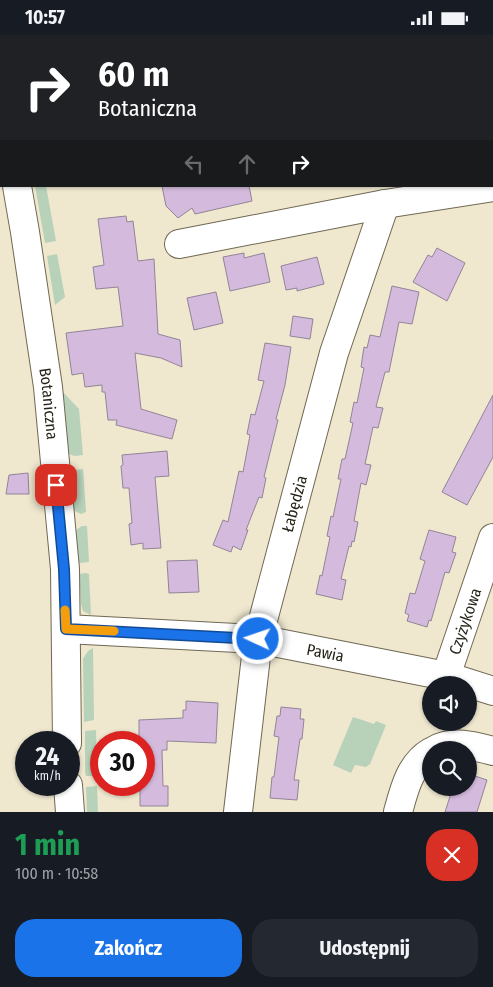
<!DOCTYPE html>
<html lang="pl">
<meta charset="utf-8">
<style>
body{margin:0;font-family:"Fira Sans Condensed",sans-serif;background:#242831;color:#f1f3f6;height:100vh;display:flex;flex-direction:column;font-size:19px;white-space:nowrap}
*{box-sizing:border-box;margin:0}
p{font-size:16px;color:#9ea1a6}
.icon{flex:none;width:28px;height:28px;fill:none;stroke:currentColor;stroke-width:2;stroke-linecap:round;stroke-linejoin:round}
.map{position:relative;height:777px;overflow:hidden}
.drawer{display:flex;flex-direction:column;background:#171b24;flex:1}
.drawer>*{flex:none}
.hud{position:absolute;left:0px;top:0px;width:494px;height:152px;box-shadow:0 1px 4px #0004;background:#202124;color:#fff;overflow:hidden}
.buttons{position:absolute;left:422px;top:641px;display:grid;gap:10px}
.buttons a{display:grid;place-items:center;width:55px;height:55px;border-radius:50%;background:#171b24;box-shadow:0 1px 4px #0004;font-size:25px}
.speed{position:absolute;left:15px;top:696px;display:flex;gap:10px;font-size:25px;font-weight:700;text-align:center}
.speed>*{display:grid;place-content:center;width:65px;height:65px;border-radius:50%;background:#171b24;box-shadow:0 1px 4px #0004;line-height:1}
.speed small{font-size:12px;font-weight:400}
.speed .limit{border:8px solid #d22;background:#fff;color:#111}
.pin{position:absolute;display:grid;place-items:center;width:42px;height:42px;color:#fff;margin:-21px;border-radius:10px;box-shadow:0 2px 8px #0006}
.me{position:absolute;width:55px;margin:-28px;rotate:273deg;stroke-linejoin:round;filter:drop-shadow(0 0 4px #0008)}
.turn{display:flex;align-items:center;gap:18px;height:105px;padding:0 15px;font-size:22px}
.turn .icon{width:65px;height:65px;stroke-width:2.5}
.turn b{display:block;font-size:35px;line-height:42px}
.lanes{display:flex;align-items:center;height:48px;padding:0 15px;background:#0003;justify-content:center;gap:25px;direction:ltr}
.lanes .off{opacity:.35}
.round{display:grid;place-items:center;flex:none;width:52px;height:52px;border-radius:20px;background:#242831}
.head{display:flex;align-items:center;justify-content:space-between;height:85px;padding:0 15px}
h1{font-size:30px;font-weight:700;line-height:38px;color:#1e9e55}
.button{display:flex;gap:10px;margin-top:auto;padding:10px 15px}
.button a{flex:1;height:58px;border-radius:20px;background:#1a73e8;color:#fff;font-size:20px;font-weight:700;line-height:58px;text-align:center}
.button a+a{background:#242831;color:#f1f3f6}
.status{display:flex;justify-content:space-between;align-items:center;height:35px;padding:0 25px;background:#171b24;direction:ltr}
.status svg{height:14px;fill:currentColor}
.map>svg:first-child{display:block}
</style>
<div class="status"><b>10:57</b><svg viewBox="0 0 49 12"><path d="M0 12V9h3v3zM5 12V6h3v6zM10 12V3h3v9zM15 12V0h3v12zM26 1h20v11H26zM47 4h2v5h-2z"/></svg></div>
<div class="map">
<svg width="493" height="777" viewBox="0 0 493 777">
<rect width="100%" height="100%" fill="#efe7ce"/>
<g fill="#b8d2ba">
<path d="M35 151H46L56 206 45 208Z"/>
<path d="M57 219 65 262 55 270 47 221Z"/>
<path d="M59 353 79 374 83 420 74 421 65 417Z"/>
<path d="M83 434 86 477 81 479 73 475 67 440 75 435Z"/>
<path d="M82 491H87L89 527 80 528 78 526 76 495Z"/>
<path d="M86 538 89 539 91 580 83 576 81 569 79 539Z"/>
<path d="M93 613 94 685 84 687 83 624 88 616Z"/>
<path d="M353 682 374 689 376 686 386 690 370 729 366 732 355 730 351 738 333 730Z"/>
<path d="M96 695 97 741H86L85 737V696Z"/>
<path d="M97 751 98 777H87L86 752Z"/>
</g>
<g fill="#d4bbdd" stroke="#928498">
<path d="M162 151H249L252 166 195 179 192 173 178 183 166 171Z"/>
<path d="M126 181 127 187 133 186 138 226 154 224 158 299 180 305 182 332 161 323 135 318 141 374 177 385 172 404 116 390 117 385H108L105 357H102V350L85 352 83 338 72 340 66 298 123 291 118 252 96 254 93 232 104 230 98 184Z"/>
<path d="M437 213 465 228 447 266 413 247 428 220 432 222Z"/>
<path d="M244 218V223L264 218 270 247 230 256 223 222Z"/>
<path d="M317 222 324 249 297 256V253L286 255 281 231Z"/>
<path d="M392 251 419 257 412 289 399 287 389 337H385L376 372 383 373 378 393 373 392 365 429 371 430 366 450 361 448 354 486 358 487 354 507 352 506 351 512 349 511 341 544 346 545 342 565 316 559 320 540 322 541 330 502 327 501 331 481 333 482 341 444H338L342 424H345L353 388 350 387 354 367 357 368 364 333 361 332 364 312 367 313 370 300 380 302Z"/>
<path d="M216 257 223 288 194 295 187 263Z"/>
<path d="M293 281 313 284 310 304 290 301Z"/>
<path d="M265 308 291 312 285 350 276 384 278 385 264 442 266 443 262 463 259 462 246 495H248L241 515 233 511 231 517 213 510 223 485 228 487 239 436 243 437 250 400 247 399 251 379 255 380 264 346 258 345Z"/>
<path d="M493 360V422L467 470 442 457Z"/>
<path d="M167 416 169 441 155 442 161 513 143 514V508L131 510 129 489 132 488 129 453H123L121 431 123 430 122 420Z"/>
<path d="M28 438 29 459H6L9 440Z"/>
<path d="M429 495 456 502 452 517 456 518 449 538 445 537 431 586 429 585 427 592 407 586 409 580 405 578 410 558 415 559 425 526 420 524Z"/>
<path d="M197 525 199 557 169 558 167 526Z"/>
<path d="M186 666 218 668 216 708 167 706V715H162L163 751H168V771H140V751L144 750V708H139V685L183 683V675H186Z"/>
<path d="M281 672 301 674 300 684H304L302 704H300L294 745H299L297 765 270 763 272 742H274L279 702 274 701 277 681H280Z"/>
<path d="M469 739 487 745 477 777H445L453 752H469Z"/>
</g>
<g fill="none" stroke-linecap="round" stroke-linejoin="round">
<g stroke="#6f6852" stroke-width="30">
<g id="minor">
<path d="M369 1 374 0"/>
<path d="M179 209 385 169 493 152"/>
<path id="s1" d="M66 594 258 604 446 641 493 656"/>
<path id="s2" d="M446 641 493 503"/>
<path d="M435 715C453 705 474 711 493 716"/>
<path id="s3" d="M238 777 258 604 334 318 385 169"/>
<path d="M398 777C404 755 410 729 431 717"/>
</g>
</g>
<g stroke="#6f6852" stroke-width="30">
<g id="major">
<path d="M0 61 1 68"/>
<path id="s4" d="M17 151 25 197 48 352 65 534 67 708"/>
<path d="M68 750 70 777"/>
</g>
</g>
<use href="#minor" stroke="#fff" stroke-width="28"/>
<use href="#major" stroke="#fff" stroke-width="28"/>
</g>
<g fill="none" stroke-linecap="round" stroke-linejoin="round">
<g stroke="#114b97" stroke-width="12">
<path id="route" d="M56 450 64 534 66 594 258 604"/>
</g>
<use href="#route" stroke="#1a73e8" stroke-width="9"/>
<path stroke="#f59e0b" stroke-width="9" d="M65 575 66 594 114 596"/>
</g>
<g text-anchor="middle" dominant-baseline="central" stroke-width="4.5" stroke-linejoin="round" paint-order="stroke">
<g font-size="16" fill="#27241a" stroke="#efe7ce">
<text stroke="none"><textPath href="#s4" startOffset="220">Botaniczna</textPath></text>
<text stroke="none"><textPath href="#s3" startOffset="314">Łabędzia</textPath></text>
<text stroke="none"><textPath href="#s2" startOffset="58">Czyżykowa</textPath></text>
<text stroke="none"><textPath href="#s1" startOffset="261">Pawia</textPath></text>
</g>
</g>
</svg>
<div class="buttons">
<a><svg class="icon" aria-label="sound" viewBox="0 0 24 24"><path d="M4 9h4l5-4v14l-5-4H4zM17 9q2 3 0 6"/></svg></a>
<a><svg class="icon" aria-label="search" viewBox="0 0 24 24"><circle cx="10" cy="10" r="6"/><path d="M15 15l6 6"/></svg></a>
</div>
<div class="speed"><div>24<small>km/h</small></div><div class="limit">30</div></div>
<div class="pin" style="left:56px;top:450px;background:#d93025"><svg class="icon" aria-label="arrive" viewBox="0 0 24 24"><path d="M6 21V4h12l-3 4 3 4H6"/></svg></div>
<svg class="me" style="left:258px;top:604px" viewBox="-20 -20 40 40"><circle r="17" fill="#1a73e8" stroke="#fff" stroke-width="3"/><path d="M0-11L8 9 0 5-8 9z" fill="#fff"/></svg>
<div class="hud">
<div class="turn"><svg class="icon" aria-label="right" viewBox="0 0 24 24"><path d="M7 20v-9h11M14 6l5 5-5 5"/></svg><div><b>60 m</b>Botaniczna</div></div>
<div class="lanes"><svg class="icon off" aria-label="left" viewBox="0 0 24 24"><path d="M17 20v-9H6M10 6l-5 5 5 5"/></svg><svg class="icon off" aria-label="ahead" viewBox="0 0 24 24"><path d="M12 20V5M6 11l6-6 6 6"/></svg><svg class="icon" aria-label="right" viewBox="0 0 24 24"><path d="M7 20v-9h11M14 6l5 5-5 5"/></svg></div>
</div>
</div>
<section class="drawer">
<div class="head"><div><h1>1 min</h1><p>100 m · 10:58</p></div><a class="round" style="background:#d93025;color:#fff"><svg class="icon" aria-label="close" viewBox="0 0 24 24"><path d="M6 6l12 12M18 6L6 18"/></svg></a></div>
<div class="button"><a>Zakończ</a><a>Udostępnij</a></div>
</section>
